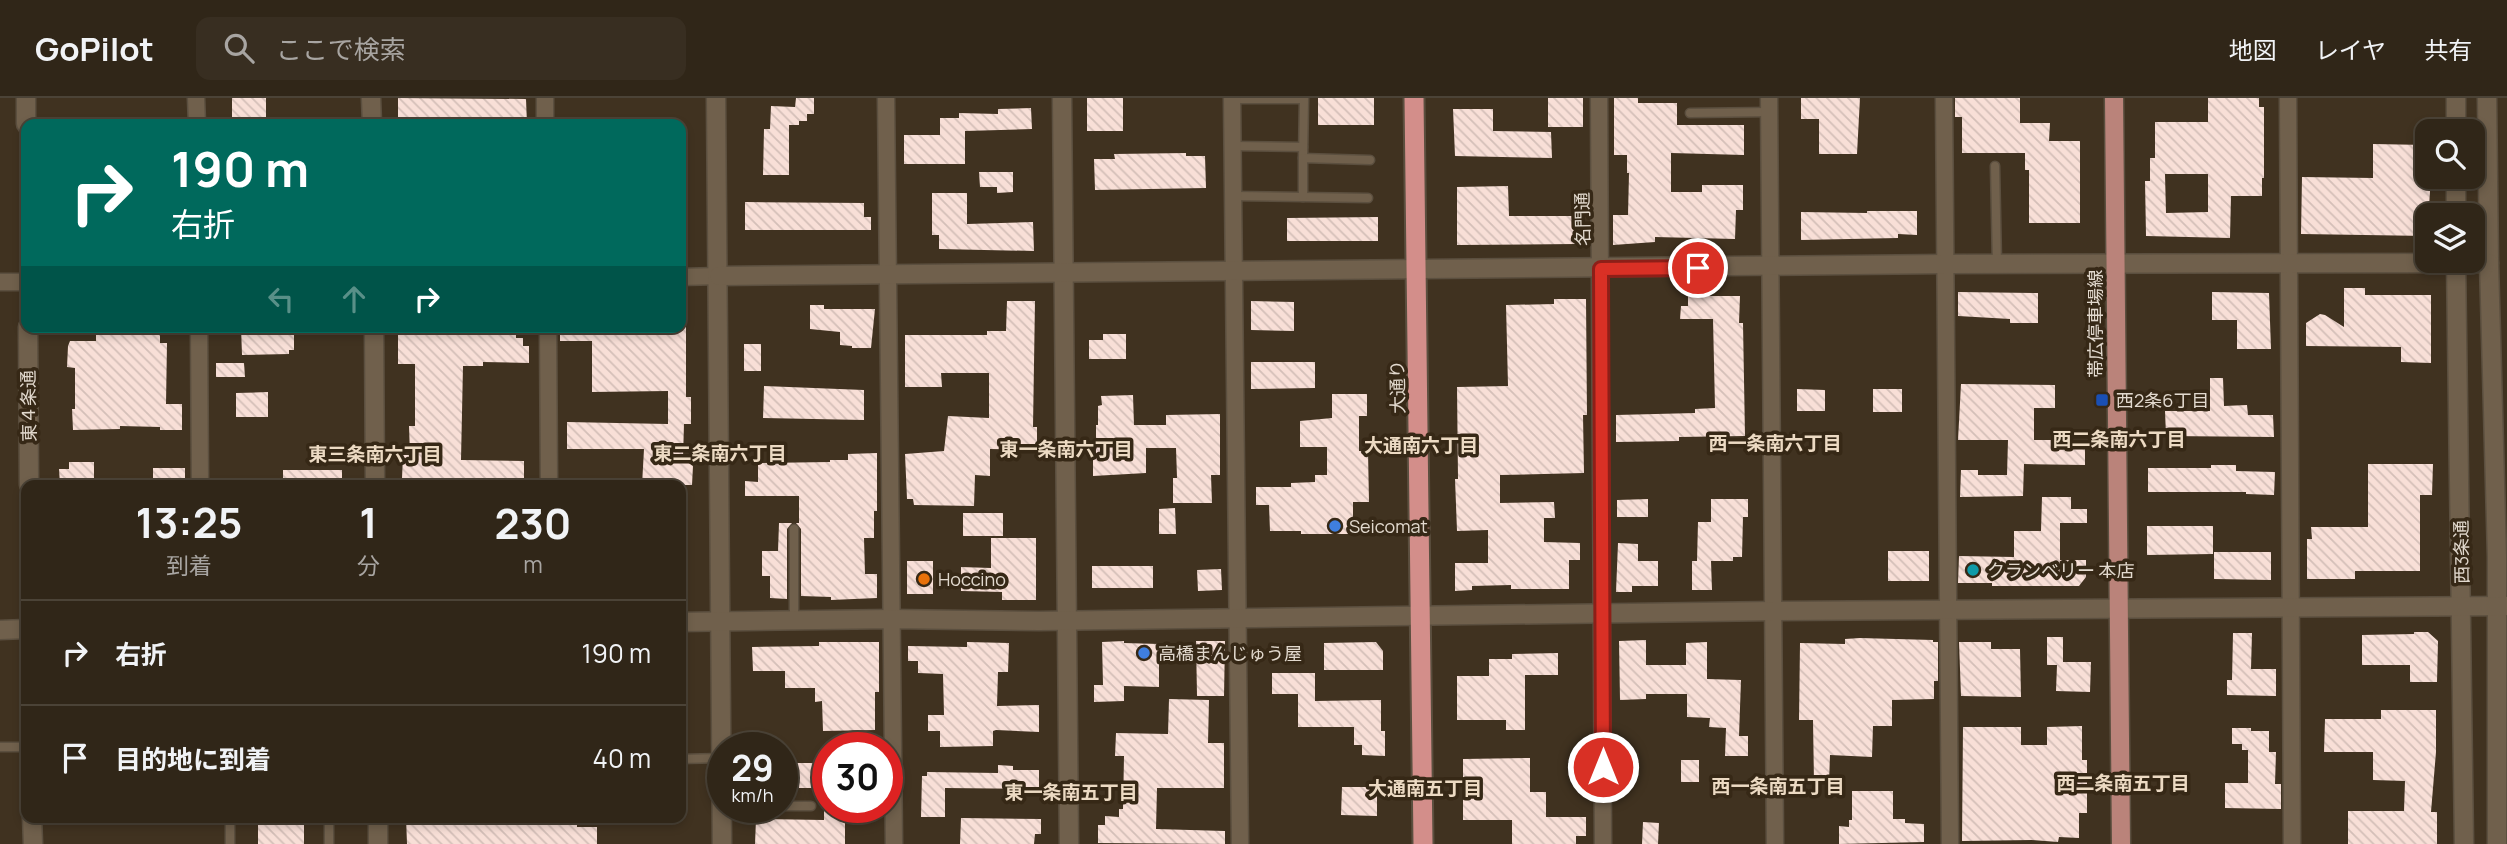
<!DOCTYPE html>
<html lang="ja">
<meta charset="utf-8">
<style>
body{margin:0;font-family:Manrope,"Noto Sans JP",sans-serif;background:#382e21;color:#f1f3f6;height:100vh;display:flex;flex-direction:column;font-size:26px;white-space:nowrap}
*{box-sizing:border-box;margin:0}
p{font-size:23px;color:#a8a5a2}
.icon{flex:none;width:38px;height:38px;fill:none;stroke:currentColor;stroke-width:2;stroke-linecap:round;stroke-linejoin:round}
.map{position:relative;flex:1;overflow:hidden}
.sheet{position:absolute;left:21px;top:382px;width:665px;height:343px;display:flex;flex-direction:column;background:#302618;border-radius:14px;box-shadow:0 4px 10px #0003,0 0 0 2px #4b4337}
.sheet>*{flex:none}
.top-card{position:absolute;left:21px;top:21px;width:665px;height:214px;border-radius:14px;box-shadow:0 4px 10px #0003,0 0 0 2px #4b4337;background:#00695c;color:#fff;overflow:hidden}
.controls{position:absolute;left:2415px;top:21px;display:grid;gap:14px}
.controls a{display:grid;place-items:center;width:70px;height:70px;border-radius:14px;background:#302618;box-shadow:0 4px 10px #0003,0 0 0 2px #4b4337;font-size:35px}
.speed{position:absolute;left:707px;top:634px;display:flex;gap:14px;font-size:35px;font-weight:700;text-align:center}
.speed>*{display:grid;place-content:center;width:91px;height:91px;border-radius:50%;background:#302618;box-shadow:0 4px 10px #0003,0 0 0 2px #4b4337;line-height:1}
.speed small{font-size:18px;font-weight:400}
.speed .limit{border:10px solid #d22;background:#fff;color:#111}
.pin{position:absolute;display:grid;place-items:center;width:60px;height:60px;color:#fff;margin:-30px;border:4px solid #fff;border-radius:50%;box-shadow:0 2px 7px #0007}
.me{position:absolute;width:77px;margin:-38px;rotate:0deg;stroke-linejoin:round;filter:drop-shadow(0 0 5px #0008)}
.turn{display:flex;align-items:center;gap:24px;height:147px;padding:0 35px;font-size:32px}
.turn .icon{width:91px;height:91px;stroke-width:2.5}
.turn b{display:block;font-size:49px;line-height:60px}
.lanes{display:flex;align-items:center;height:66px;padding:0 35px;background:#0003;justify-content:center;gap:35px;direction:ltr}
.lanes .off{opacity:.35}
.eta{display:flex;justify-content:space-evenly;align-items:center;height:119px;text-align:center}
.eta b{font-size:42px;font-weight:700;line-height:49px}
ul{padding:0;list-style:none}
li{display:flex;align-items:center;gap:21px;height:105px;padding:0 35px;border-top:2px solid #4b4337}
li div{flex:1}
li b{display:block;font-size:26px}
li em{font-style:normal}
header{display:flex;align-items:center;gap:42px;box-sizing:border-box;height:98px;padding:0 35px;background:#302618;border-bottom:2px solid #4b4337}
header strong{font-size:33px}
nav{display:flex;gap:38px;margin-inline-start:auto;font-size:24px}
.search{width:490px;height:63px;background:#382e21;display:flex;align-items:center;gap:18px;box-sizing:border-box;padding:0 24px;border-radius:14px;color:#a8a5a2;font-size:26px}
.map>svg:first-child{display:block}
</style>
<header>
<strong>GoPilot</strong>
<div class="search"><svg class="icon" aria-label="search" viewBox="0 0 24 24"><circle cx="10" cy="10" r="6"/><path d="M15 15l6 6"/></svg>ここで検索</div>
<nav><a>地図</a><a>レイヤ</a><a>共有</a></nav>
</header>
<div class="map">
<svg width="2507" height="746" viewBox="0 0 2507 746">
<defs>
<pattern id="building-back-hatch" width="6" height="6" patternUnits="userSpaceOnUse" patternTransform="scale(1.75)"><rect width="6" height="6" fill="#f8dfd7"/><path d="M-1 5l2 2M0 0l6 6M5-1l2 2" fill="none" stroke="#d4bfb8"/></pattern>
</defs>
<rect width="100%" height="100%" fill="#403220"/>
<g fill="url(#building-back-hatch)" fill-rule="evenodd">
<rect x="232" y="0" width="34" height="26"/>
<path d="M398 0 526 1 527 26H398Z"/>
<path d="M796 0H814V16H807V23H799V27H789V77H763L764 31H770L771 8 795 9Z"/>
<rect x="1087" y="0" width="36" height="33"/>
<rect x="1318" y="0" width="56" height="27"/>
<rect x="1548" y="0" width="35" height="29"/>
<path d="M1614 0H1638V5H1677V27H1744V57L1671 55V94H1702V87H1743V112H1736L1735 141 1655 139V144L1613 147V117H1628L1629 75H1627V57H1614Z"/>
<path d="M1801 0H1860L1857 56H1819V21H1801Z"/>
<path d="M1955 0H2020V25H2050L2049 43H2080V125H2029V72H2025V55H1962V19H1955Z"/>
<path d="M2208 0H2259V9H2264V80H2262V98H2231L2230 140 2146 138 2145 83H2150V60H2155V24H2208ZM2165 76H2208V114L2166 115Z"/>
<path d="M1031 10 1032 31 965 33V66H904V37H940V20H959V15L998 16V11Z"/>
<path d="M1453 11H1493V33L1551 34 1552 60 1455 58Z"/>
<path d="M2373 46 2427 47V79H2431L2427 138 2301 136 2302 79 2373 80Z"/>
<path d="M1186 55V58H1205L1206 90 1095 92 1094 61H1115L1114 56Z"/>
<path d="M979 74H1013V94L997 95V89H980Z"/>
<path d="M1508 88 1509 118H1582V142H1575V146L1457 147V89Z"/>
<path d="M932 95H967V126L1033 124 1034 153 939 151V137H932Z"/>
<path d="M745 104 864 105V119H871V132H745Z"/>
<path d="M1867 113H1917V137L1898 136V140L1801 142V114L1867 115Z"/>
<path d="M1378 119V143H1287V120Z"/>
<path d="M2344 190H2365V197H2431V265L2401 264V249L2306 248V225L2320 216 2325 217 2344 229Z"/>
<path d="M1958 194 2038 195V225H2010V221L1958 218Z"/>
<path d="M2212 194 2269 195 2271 251H2237V222H2212Z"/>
<path d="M1688 198H1740L1739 225H1743L1745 338 1679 339V343L1616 344V317L1695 315V311L1715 310 1713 221H1680L1681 208H1688Z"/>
<path d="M1554 201H1586L1587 317H1583L1584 375 1500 377V405L1554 404 1555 420H1544V444L1580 445V462H1569V491H1511V487L1472 488V492L1455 493V465H1488V432L1457 433 1455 381H1458L1457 289 1508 288 1506 207 1554 206Z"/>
<path d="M1007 203H1035L1033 329H1037V352L990 351V378L975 377 974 408 914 407 913 401H907L905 356 944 353 948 318 989 320V275H941L942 289H905V237H987V233H1006Z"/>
<path d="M1251 203 1294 204V233L1251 232Z"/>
<path d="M810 207H824V211H875L871 250H852V248L840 247V234L810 231Z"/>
<path d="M96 229H153L156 231 160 238V245H167L166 306H182V332H160V329L120 328V331L73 332 72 311H75V270L67 269 68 248 70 243H96Z"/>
<path d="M241 229H294V252H289V256L242 257Z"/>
<path d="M398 229H423V234H452V229H473V235H503V229H516V240H523V248H529V265L483 264V268H463L461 362 524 363V382L402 380 403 357H410L409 328H415V266H398Z"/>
<path d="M560 229H596V234L640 233V229H686V299H691V326H684L683 360H687V364L693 368 692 387H642L644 351H567V324L668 326V293L592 294V243H560Z"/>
<path d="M1103 236H1126V261H1089V242H1103Z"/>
<rect x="744" y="246" width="17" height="27"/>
<path d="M1251 264H1315V290L1251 291Z"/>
<path d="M216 265H244L245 279H216Z"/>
<path d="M2210 280H2223L2224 308 2247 307 2248 317H2273L2274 339 2166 338 2165 313H2210Z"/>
<path d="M1961 286 2055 287V310H2034V342H2085V367L2024 366 2023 398 1960 399 1961 372H1978V377H2007L2008 342H1958Z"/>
<path d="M764 288 864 292V322L763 320Z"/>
<path d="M1797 291 1825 292V313H1797Z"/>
<rect x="1873" y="291" width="29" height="23"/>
<path d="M268 294V319H236V295Z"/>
<path d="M1332 296H1367V318H1359V353H1368L1369 404H1353V436H1301V433H1270L1269 407H1256V389H1291V385L1315 384V377H1327V349H1300V323L1332 320Z"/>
<path d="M1133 297 1134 327H1166V317L1220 316V377H1211L1212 405H1173V380H1177L1176 350H1146V375L1093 378V359H1096V327H1098V308L1102 307 1101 298Z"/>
<path d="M877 355V413H874V440H864L865 476H877V500L831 502V499L801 498V431L796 425H799V398H745V383L758 384V365L830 364V362H848V356Z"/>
<path d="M69 364H94V387H60L59 371H69Z"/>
<path d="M2368 366H2433L2432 397H2420V473H2355V481H2307V441H2312L2311 429H2368Z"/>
<path d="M2211 367H2236V373L2275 374 2274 397 2246 396V394H2148V370H2211Z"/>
<rect x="153" y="370" width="32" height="17"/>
<rect x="283" y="372" width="59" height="15"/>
<path d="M2042 399H2071V411H2087V425H2060V462H2086V479L2079 488H1992V485H1958L1959 458 2014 459V433H2041Z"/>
<path d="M1648 401V419H1617V402Z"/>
<path d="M1711 401H1748V419H1743L1742 459H1733V463H1711L1712 492H1692V463H1697L1698 424H1711Z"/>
<path d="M1175 410 1176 436H1159V411Z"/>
<rect x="963" y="415" width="40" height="23"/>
<path d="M779 425H792L787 431V501L770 500V478H762V453H778Z"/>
<path d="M2147 428H2213V456L2147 457Z"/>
<path d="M991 440H1036V502H1002V494L961 493V469L991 470Z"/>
<path d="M1618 445 1638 446V463H1658V488H1632V494H1616Z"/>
<rect x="1888" y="453" width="41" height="30"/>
<path d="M2214 454H2271V482L2214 481Z"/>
<rect x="907" y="463" width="26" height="33"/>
<rect x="1092" y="468" width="61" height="22"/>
<path d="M1221 471 1222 492 1198 493 1197 472Z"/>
<path d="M2414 534H2428L2438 543 2437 584H2410V567H2362V537L2414 536Z"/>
<path d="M2233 535H2252L2251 571H2276V598L2227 597V582H2232Z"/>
<path d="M2047 539H2063V564H2091L2090 594 2056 593 2057 567H2047Z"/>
<path d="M1860 540 1933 542V544H1938V583H1934V601L1892 602V628H1873L1872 659 1830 657 1829 686 1814 685 1813 622H1799L1800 545 1845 546V541Z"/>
<path d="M1646 542V567H1686V545L1707 544V581L1741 582 1739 638H1748V658H1725L1726 630 1709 629 1710 620 1687 619V596H1646V601L1620 602 1619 543Z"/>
<path d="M1124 543V545L1159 546V589L1124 588V603L1094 604V587H1103L1102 544Z"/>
<path d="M1196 543H1225L1224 598H1197Z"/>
<path d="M819 544H879V594H875V632L823 633 822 603 815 604V590H785V573H753L752 549 819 548Z"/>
<path d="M967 544 1009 545 1008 574H998L997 608 1039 607V634L996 632 993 633V648L940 649V633H928V617H944L943 576 918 575V563H908V548L967 549Z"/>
<path d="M1376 544 1383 553V572H1324V545Z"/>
<path d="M1959 544H1991V551H2020L2021 599 1961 598Z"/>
<path d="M1558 555V577H1525V632H1506V622H1457V578H1489V561H1512V556Z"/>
<path d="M1272 575H1315V603L1381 602V633H1385V658L1362 657V647H1354V629H1298V596H1272Z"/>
<path d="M1169 601 1209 602 1208 645H1224V690H1157L1156 731 1225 733V746L1098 745V727H1105V718L1119 719V711H1123L1124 658H1115L1116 635 1168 636Z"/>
<path d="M2381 612H2436V654L2431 714H2437V746H2348V713H2404L2405 683 2373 682V654H2324L2325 621H2381Z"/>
<path d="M2082 628V662H2087V715H2079V740L2059 739 2058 744 2032 742 1962 743 1963 629H2021V647H2047V629Z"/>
<path d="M2232 630H2251V633H2269V654H2276L2275 686H2281V711L2225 710V685H2248V652H2242V646H2232Z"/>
<path d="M1530 660V694H1546V719H1586V738H1576V746H1512V722H1463V661Z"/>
<rect x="1681" y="662" width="18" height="22"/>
<path d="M782 665H827V690H799V687H782Z"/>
<path d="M998 667 1013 668V672H1039V691L945 690V719H921L922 678H927V674L998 675Z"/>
<path d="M1342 689H1377V718L1341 717Z"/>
<path d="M1852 693H1893V721H1905V725L1924 726V744L1839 746V728L1849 729V722H1852Z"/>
<path d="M824 709H845V746H755L756 721 824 722Z"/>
<rect x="258" y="719" width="46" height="27"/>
<path d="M406 719H577V729H597V746H407Z"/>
<path d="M961 720 1041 721V736H1035L1034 746H960Z"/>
<path d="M1643 724 1659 725 1658 746H1642Z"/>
</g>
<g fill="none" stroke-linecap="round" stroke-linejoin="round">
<g stroke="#5b4f3f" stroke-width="11">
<g id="service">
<path d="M1232 1H1304L1303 60"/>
<path d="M1690 15 1770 14"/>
<path d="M1233 48 1303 49"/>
<path d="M1995 68 1997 166"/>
<path d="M1232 98 1368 100"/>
<path d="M1303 99V60L1370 62"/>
<path d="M794 523V431"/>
<path d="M0 649H26"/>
<path d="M681 661 721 660"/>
<path d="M782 708H811"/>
<path d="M230 719V746"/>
<path d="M329 719V746"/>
<path d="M32 720H195"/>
</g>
</g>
<g stroke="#5b4f3f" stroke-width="19">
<g id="minor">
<path d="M196 0 197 26"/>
<path d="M545 0V26"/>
<path d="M886 0 894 746"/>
<path d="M1232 0 1240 746"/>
<path d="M1599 0 1603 746"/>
<path d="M1769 0 1775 746"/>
<path d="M1944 0 1950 746"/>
<path d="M2288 0 2292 746"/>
<path d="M681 179 719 178"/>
<path d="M0 184H26"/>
<path d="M199 229 200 387"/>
<path d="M548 229 549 387"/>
</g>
</g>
<g stroke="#5b4f3f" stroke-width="21">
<g id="tertiary">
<path d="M26 0V26"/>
<path d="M371 0 372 26"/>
<path d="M716 0 722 746"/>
<path d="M1062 0 1069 746"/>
<path d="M2456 0V33"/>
<path d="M2487 0 2489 165 2497 459V746"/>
<path d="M2456 79V117"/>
<path d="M2456 163 2464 746"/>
<path d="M719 178 1944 166 2489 165"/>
<path d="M28 229 29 387"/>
<path d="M374 229 375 387"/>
<path d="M681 524 892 521 1039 523 1773 513 2507 508"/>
<path d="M0 532 26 531"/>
<path d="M32 719 33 746"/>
<path d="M378 719V746"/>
</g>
</g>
<g stroke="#5b4f3f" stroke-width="21">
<path id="primary" d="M2114 0 2121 746"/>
</g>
<g stroke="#5b4f3f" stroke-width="23">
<path id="trunk" d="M1414 0 1423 746"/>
</g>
<use href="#service" stroke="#70604c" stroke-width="8"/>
<use href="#minor" stroke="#70604c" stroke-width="16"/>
<use href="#tertiary" stroke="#70604c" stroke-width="18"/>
<use href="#primary" stroke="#ba837a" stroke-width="18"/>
<use href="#trunk" stroke="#d38e8a" stroke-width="19"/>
</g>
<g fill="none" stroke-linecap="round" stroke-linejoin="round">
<g stroke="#8d1f18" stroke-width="18">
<path id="route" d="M1603 669 1601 171 1698 170"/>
</g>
<use href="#route" stroke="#d93025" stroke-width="12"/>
</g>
<rect fill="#1a4fb4" stroke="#362816" stroke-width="2.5" x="2095" y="295" width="14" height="14" rx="3.5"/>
<g fill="#3f7fe0" stroke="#362816" stroke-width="2.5">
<circle cx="1335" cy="428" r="7"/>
<circle cx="1144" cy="555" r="7"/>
</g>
<circle fill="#0f9aa8" stroke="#362816" stroke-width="2.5" cx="1973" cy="472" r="7"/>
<circle fill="#e8710a" stroke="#362816" stroke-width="2.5" cx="924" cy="481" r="7"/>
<g text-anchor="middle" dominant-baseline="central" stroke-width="7" stroke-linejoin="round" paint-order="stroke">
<g font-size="18" fill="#e2d9ce" stroke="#362816">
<text transform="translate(1582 121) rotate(-91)">名門通</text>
<text transform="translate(2095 226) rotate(-90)">帯広停車場線</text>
<text transform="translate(1397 289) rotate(-91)">大通り</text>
<text transform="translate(28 308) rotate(-91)">東４条通</text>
<text transform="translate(2461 454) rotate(-91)">西3条通</text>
</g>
<g font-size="18" fill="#e2d9ce" stroke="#362816" text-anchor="start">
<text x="2116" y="302">西2条6丁目</text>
<text x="1349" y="428">Seicomat</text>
<text x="1987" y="472">クランベリー 本店</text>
<text x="938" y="481">Hoccino</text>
<text x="1158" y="555">高橋まんじゅう屋</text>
</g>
<g font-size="19" font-weight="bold" fill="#ecdac3" stroke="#362816">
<text x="2119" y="341">西二条南六丁目</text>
<text x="1775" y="345">西一条南六丁目</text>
<text x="1421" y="347">大通南六丁目</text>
<text x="1066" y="351">東一条南六丁目</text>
<text x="720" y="355">東二条南六丁目</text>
<text x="375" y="356">東三条南六丁目</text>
<text x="2123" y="685">西二条南五丁目</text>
<text x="1778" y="688">西一条南五丁目</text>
<text x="1425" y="690">大通南五丁目</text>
<text x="1071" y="694">東一条南五丁目</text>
</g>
</g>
</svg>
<div class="controls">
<a><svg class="icon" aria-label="search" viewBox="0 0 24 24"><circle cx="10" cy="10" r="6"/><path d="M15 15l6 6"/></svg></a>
<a><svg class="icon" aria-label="layers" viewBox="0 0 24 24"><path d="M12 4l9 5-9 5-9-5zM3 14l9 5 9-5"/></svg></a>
</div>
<div class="speed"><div>29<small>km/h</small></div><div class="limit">30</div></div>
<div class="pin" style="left:1698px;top:170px;background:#d93025"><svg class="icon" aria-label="arrive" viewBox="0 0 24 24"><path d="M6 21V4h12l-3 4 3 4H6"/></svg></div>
<svg class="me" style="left:1603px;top:669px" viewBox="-20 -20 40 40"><circle r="17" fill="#d93025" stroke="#fff" stroke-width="3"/><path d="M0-11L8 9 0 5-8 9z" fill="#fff"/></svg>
<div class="top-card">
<div class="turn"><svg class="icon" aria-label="right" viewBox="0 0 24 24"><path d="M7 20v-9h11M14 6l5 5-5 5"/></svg><div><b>190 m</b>右折</div></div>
<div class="lanes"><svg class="icon off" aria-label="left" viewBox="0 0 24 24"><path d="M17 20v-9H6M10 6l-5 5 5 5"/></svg><svg class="icon off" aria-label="ahead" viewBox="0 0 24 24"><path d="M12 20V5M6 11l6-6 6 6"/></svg><svg class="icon" aria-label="right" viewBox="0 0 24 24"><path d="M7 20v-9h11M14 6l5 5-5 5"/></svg></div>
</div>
<section class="sheet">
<div class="eta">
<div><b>13:25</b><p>到着</p></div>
<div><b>1</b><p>分</p></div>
<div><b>230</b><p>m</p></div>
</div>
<ul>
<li><svg class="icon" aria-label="right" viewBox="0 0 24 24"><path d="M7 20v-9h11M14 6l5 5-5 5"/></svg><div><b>右折</b></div><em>190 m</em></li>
<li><svg class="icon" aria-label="arrive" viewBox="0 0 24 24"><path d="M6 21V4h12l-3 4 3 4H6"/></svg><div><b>目的地に到着</b></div><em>40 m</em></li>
</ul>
</section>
</div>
